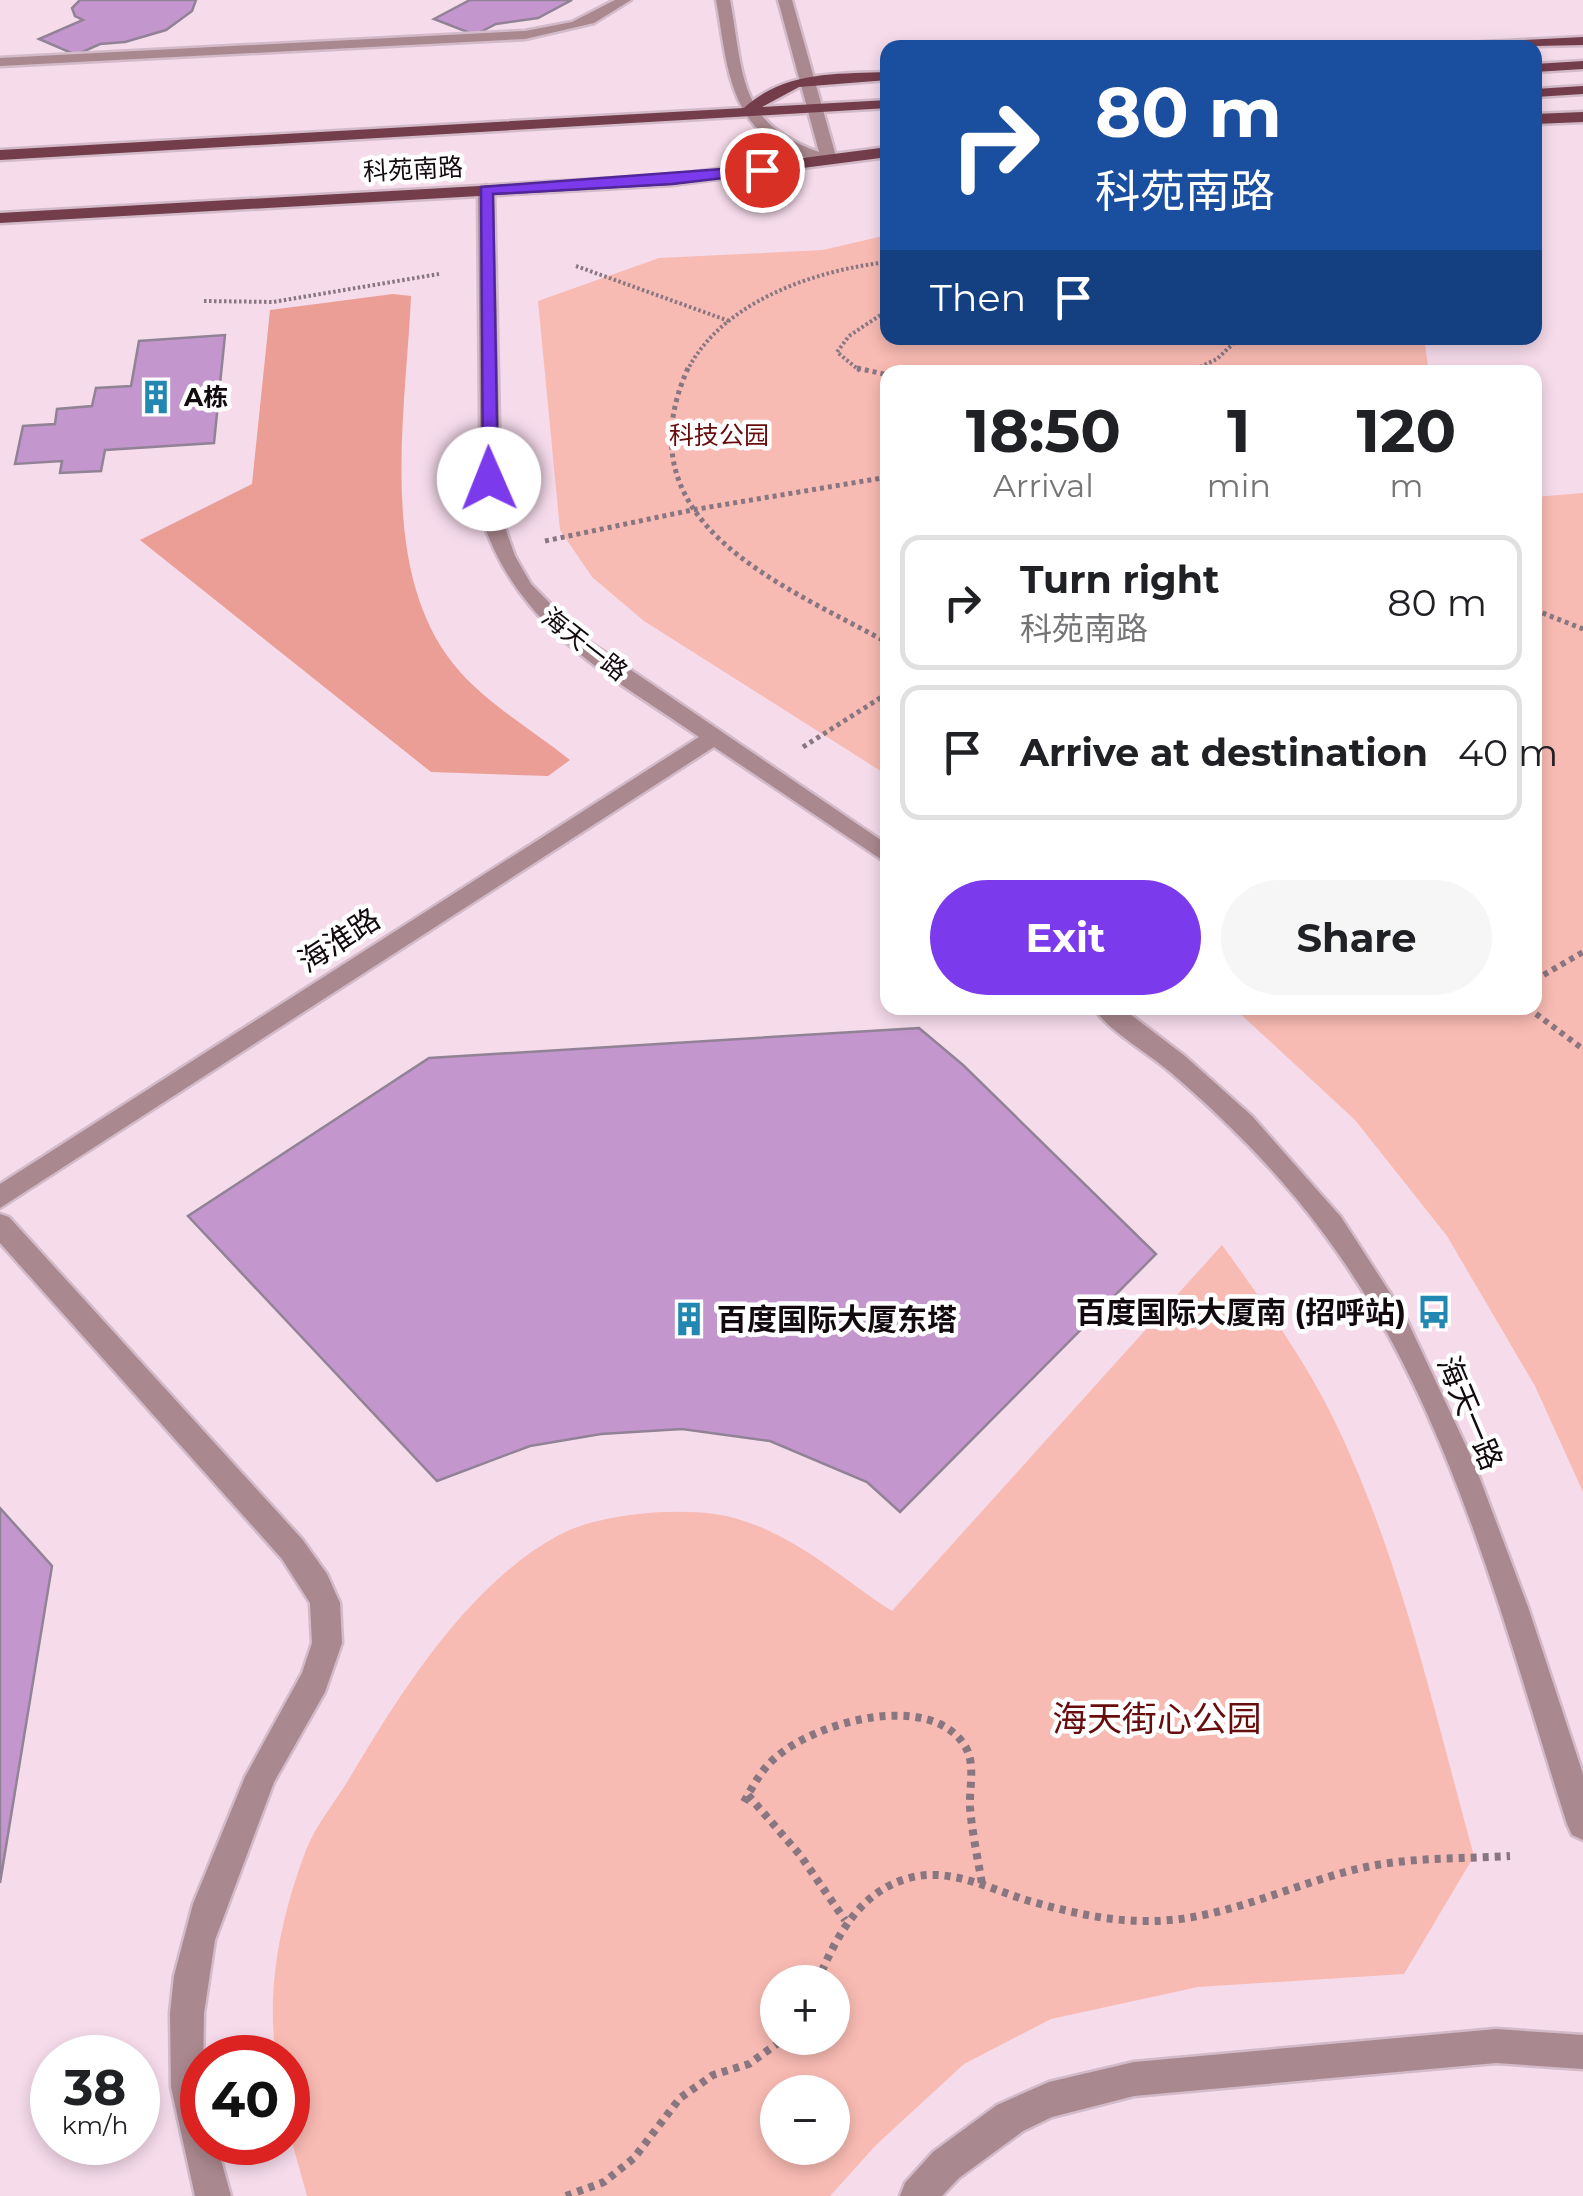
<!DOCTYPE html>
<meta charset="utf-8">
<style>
body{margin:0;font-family:Montserrat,"Noto Sans SC",sans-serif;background:#f6f6f6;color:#202124;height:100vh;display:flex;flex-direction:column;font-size:38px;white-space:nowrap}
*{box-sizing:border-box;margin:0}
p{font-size:32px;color:#757577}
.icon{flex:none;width:55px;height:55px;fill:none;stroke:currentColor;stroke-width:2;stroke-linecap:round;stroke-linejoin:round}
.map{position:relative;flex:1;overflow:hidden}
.side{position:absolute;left:880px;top:365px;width:662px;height:650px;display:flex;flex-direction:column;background:#fff;border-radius:20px;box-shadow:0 5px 15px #0003}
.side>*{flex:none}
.banner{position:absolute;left:880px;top:40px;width:662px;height:305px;border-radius:20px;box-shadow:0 5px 15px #0003;background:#1a4fa0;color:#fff;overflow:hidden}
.fabs{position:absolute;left:760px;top:1965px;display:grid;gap:20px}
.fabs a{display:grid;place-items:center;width:90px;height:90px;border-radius:50%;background:#fff;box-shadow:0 5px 15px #0003;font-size:50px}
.speed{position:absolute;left:30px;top:2035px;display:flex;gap:20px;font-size:50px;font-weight:700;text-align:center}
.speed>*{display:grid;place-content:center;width:130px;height:130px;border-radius:50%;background:#fff;box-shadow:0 5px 15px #0003;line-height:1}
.speed small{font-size:25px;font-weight:400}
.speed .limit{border:15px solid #d22;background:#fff;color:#111}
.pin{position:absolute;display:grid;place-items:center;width:85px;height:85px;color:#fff;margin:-42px;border:5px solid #fff;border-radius:50%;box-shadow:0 2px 10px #0007}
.me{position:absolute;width:110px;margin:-55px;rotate:359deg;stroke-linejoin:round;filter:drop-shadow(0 0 8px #0008)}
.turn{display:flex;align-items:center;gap:35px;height:210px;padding:0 50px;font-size:45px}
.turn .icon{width:130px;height:130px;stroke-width:2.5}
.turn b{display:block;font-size:70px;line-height:85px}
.then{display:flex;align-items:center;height:95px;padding:0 50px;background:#0003;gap:20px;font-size:38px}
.eta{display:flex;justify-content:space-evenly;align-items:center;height:170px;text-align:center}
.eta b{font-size:60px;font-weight:700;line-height:70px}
.button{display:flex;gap:20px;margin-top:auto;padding:20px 50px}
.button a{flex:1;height:115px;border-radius:60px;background:#7c3aed;color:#fff;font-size:40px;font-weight:700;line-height:115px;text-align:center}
.button a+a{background:#f6f6f6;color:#202124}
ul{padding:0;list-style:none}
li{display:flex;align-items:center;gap:30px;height:135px;margin:0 20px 15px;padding:0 30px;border:5px solid #e0e0e0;border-radius:20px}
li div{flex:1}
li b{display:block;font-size:38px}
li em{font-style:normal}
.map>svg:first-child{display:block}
</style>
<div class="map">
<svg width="1583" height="2196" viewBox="0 0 1583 2196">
<rect width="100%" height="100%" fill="#f6dbeb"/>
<g fill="#f8bbb3" fill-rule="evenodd">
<path d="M887 235 888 338H1424L1429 372H888L887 775 644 621 592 577 560 530 538 301 659 258 823 250Z"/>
<path d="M1583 493V1492L1535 1386 1447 1236 1355 1120 1234 1008H1535V497Z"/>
<path d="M1222 1245C1264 1303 1306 1361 1337 1426 1402 1562 1434 1712 1474 1856L1404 1974 1198 1987 1051 2019 964 2064 876 2145 830 2196H307L288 2128V2058L276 2057C266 1988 281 1916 306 1850 316 1825 335 1802 349 1779 400 1693 468 1584 559 1535 598 1514 671 1508 715 1514 785 1525 835 1574 892 1611ZM778 1982H832V2038H778ZM778 2092H832V2148H778Z"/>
</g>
<path fill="#eb9e95" d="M393 294 411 296C406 414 375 578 461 673 491 706 535 732 570 760L548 776 431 772 140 540 252 484 270 310Z"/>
<g fill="#c496ce" stroke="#928296" stroke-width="2.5">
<path d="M196 0 192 11 166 30 125 42 100 44 76 55 39 39 83 20 75 16 72 8 80 0Z"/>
<path d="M470 0H572L538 18 496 24 475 35 434 19Z"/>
<path d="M225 335 214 443 105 450 101 471 60 473 62 461 15 464 23 426 55 424 57 409 92 406 96 388 131 386 139 341Z"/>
<path d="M919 1028 963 1065 1156 1254 900 1512 867 1482 770 1441 682 1429 601 1434 530 1446 437 1481 188 1216 429 1058Z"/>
<path d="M0 1508 52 1566 0 1883Z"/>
</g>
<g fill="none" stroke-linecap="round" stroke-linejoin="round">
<g stroke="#d2bac8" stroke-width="5">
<path id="service" d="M615 0H631L594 23 525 39 0 66V58L525 31 572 22Z"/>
</g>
<g stroke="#d2bac8" stroke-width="5">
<g id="minor">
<path d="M0 1214 9 1217 302 1539 327 1574 340 1603 342 1643 325 1692 274 1782 215 1940 204 2013 202 2142H216L231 2196H195L171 2087 170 2013 174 1976 193 1904 245 1777 302 1673 312 1643 310 1603 282 1559 0 1243Z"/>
<path d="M1496 2029 1583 2035V2069L1496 2063 1134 2096 1052 2117 1023 2131 959 2178 942 2196H900L905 2183 933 2152 997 2105 1049 2082 1134 2062Z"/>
</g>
</g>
<g stroke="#d2bac8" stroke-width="5">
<g id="tertiary">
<path d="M716 0H730C744 75 737 123 819 152L778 0H792L837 160 834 163C820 165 804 157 790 151 727 124 727 59 716 0Z"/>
<path d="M486 185 494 190 501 516 515 556 531 584 584 638 888 845V864L714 747 0 1208V1184L699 737C608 674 517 629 481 516L478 190Z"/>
<path d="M1094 1008H1122L1185 1056 1252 1116 1341 1217 1405 1316 1474 1463 1528 1607 1583 1774V1840L1572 1835 1567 1824C1503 1623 1450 1401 1321 1230 1277 1171 1225 1119 1169 1071 1149 1054 1106 1029 1094 1008Z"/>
</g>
</g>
<g stroke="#d2bac8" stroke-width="5">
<g id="primary">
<path d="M1583 37V45L1441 48 1448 44Z"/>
<path d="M1583 61V69L1535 72V64Z"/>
<path d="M888 72V80L799 87 762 107 888 100V108L0 160V150L744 108C784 71 836 74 888 72Z"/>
<path d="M1583 86V94L1535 97V89Z"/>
<path d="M1583 112V122L1535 124V114Z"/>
<path d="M888 147V157L672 185 0 223V213L672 175Z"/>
</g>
</g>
<g stroke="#887681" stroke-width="4" stroke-dasharray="2.5 2.5" stroke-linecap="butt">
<path d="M576 266 729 321"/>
<path d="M204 301 273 302 439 274"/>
<path d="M687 371C722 301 816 270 888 262"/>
<path d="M860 371 837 352 849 336 888 310"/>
<path d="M1191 371 1217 359 1239 338"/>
</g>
<g stroke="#887681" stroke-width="5" stroke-dasharray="4 4" stroke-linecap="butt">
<path d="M688 368C619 523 780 583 888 643"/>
<path d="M857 368 888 375"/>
<path d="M1188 372 1196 368"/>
<path d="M545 541 692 510 888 477"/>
<path d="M1535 610 1583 629"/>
<path d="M803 747 888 693"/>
</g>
<g stroke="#887681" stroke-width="6" stroke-dasharray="5 5" stroke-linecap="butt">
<path d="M1535 980 1583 952"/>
<path d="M1528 1008 1583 1049"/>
</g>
<g stroke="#887681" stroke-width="8" stroke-dasharray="6 6" stroke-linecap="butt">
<path d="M748 1795 800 1855 845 1920"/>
<path d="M744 1802C753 1786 761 1770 775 1758 815 1722 930 1690 965 1746 976 1764 969 1788 970 1807 972 1833 978 1859 982 1884"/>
<path d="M817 1982C836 1938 858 1892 909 1878 949 1867 988 1888 1026 1900 1065 1911 1105 1921 1146 1921 1223 1922 1292 1883 1366 1867 1413 1857 1462 1859 1510 1856"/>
<path d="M566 2196 604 2182 634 2158 680 2098 713 2075 749 2064 785 2038"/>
</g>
<use href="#service" fill="#aa888f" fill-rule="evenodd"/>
<use href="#minor" fill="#aa888f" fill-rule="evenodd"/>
<use href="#tertiary" fill="#aa888f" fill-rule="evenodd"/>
<use href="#primary" fill="#743d4b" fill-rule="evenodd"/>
</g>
<path fill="#7c3aed" stroke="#51269a" stroke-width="2.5" d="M762 166 769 170 767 173 672 184 493 194 498 479 483 483 481 187Z"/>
<defs>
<g id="building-bare" transform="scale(2.7)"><path d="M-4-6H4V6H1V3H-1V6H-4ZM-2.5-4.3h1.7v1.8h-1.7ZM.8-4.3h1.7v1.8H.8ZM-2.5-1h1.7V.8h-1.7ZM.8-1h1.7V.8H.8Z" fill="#2287b1" stroke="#fff" stroke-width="2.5" paint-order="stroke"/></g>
<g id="bus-bare" transform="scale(2.7)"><path d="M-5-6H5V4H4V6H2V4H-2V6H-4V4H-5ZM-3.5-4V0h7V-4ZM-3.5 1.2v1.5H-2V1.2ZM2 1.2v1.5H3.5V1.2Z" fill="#2287b1" stroke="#fff" stroke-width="2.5" paint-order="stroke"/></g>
</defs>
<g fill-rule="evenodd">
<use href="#building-bare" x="156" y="397"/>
<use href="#bus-bare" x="1434" y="1312"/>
<use href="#building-bare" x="689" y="1319"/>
</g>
<g text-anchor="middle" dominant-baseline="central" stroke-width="9" stroke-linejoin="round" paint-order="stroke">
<g font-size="25" fill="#120a0f" stroke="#fff">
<text transform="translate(413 169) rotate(-3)">科苑南路</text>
<text transform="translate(585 644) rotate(38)">海天一路</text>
</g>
<g font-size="25" font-weight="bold" fill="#120a0f" stroke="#fff" text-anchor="start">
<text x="184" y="397">A栋</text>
</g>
<g font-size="25" fill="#680d0e" stroke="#fff">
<text x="719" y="435">科技公园</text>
</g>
<g font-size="30" fill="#120a0f" stroke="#fff">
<text transform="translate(339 940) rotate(-33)">海淮路</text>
<text transform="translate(1470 1413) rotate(67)">海天一路</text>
</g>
<g font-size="30" font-weight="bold" fill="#120a0f" stroke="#fff" text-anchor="end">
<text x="1406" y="1312">百度国际大厦南 (招呼站)</text>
<text x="717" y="1319" text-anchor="start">百度国际大厦东塔</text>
</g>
<g font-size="35" fill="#680d0e" stroke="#fff">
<text x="1157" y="1718">海天街心公园</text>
</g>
</g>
</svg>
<div class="fabs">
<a>+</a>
<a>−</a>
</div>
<div class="speed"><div>38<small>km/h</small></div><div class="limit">40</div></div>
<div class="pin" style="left:762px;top:170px;background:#d93025"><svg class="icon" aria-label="arrive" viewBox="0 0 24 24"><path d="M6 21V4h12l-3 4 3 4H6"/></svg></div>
<svg class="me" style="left:489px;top:479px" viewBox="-20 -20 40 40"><circle r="19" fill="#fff"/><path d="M0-13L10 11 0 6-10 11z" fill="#7c3aed"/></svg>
<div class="banner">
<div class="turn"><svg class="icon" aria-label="right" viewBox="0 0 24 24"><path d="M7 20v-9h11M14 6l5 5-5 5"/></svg><div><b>80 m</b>科苑南路</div></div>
<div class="then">Then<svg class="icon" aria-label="arrive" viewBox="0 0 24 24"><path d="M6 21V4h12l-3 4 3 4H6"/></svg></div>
</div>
<section class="side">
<div class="eta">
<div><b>18:50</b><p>Arrival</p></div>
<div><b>1</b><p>min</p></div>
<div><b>120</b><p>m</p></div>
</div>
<ul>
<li><svg class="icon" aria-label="right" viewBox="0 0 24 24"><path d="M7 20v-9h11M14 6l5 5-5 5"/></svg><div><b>Turn right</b><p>科苑南路</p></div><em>80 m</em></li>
<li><svg class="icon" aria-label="arrive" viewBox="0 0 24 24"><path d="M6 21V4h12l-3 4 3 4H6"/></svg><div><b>Arrive at destination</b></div><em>40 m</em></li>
</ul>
<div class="button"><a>Exit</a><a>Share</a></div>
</section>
</div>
